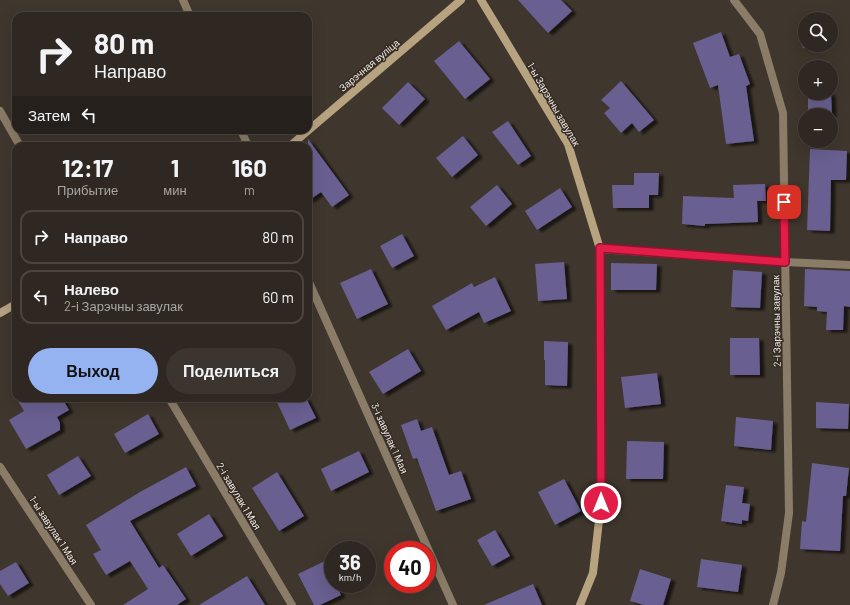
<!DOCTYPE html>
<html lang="ru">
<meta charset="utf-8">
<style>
body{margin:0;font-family:Barlow,sans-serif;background:#3b342f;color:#f1f3f6;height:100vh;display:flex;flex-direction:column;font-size:15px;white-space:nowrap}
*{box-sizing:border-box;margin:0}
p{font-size:13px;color:#a7a6a5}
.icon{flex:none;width:22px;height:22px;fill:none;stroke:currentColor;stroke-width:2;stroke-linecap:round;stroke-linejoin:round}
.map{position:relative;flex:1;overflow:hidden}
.panel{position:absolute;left:12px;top:142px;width:300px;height:260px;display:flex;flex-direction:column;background:#2f2822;border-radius:12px;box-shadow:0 4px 16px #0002,0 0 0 1px #4a4440}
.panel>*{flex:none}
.guide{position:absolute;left:12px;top:12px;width:300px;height:122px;border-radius:12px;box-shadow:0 4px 16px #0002,0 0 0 1px #4a4440;background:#2f2822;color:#f1f3f6;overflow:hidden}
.fabs{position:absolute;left:798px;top:12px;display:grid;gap:8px}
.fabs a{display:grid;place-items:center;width:40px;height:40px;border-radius:50%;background:#2f2822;box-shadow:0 4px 16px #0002,0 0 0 1px #4a4440;font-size:20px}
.speed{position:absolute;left:324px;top:541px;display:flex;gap:8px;font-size:20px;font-weight:700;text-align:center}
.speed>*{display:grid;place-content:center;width:52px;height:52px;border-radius:50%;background:#2f2822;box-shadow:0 4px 16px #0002,0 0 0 1px #4a4440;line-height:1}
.speed small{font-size:10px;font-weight:400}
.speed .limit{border:6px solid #d22;background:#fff;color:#111}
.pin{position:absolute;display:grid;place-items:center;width:34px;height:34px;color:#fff;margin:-17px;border-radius:8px;box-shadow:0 2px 6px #0006}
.me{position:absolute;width:44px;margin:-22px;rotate:0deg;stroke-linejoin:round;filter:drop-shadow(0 0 3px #0008)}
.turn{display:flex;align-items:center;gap:14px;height:84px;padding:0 16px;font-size:18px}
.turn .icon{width:52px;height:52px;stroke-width:2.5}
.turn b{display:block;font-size:28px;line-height:34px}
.then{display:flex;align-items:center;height:38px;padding:0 16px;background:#0003;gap:8px;font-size:15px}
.eta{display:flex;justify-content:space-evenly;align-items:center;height:68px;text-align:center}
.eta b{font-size:24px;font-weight:700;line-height:28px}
.action{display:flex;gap:8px;margin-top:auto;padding:8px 16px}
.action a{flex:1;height:46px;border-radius:24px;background:#95b2f1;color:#111;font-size:16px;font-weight:700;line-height:46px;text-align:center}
.action a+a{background:#3b342f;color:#f1f3f6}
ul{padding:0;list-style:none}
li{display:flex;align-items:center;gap:12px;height:54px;margin:0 8px 6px;padding:0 8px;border:2px solid #4a4440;border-radius:12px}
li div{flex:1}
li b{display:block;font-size:15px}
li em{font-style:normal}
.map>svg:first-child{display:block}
</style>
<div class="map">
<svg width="850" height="605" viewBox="0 0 850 605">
<defs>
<filter id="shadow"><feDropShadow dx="4.5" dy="2.5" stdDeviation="1" flood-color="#0009"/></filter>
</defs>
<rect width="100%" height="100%" fill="#3f362d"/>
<g fill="#695e90" filter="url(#shadow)">
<path d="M518 0H561L572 11 548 33Z"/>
<path d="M805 29V45H813L803 48 797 32Z"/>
<path d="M721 32 730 57 739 54 750 84 746 86 754 141 726 144 718 85 710 88 693 43Z"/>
<path d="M459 41 490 79 465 99 434 61Z"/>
<path d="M621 81 654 120 639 132 632 123 621 133 604 113 610 108 601 100Z"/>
<path d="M408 82 425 99 399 125 382 108Z"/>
<path d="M808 93H831L832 115H808Z"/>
<path d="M508 121 531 156 518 165 492 132Z"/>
<path d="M463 136 478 155 452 177 436 158Z"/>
<path d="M308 139 349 195 332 207 321 192 308 201Z"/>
<path d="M810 149 847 151 846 180H831L830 231 807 230Z"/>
<path d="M634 173H659L658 195H649V208H613L612 185H634Z"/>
<path d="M765 184 766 201H757L758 222 705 224V226L682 224 683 196 734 198 733 185Z"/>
<path d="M497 185 512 204 486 226 470 207Z"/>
<path d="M560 188 572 207 537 230 525 211Z"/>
<path d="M402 234 414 256 392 268 380 246Z"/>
<path d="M564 262 567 299 538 301 535 264Z"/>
<path d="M611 263 657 264 656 290H611Z"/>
<path d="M371 269 388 304 357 319 340 283Z"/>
<path d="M805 269 850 271V307L844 306 843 330H826L827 312 817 311V307L804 306Z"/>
<path d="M733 270 762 272 760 308 731 307Z"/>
<path d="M495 277 511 311 484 323 479 312 446 330 432 306 472 283 474 287Z"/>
<path d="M730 338H759L760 375H730Z"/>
<path d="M544 341 568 342 567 386 545 385V360H544Z"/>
<path d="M408 349 421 371 383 394 369 372Z"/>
<path d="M657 373 661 404 625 408 621 377Z"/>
<path d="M16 398H62L69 410 57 417 60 423V430L26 449 9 420 24 411Z"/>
<path d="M275 398H306L316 418 290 430Z"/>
<path d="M816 402 849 404 848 429 816 428Z"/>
<path d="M148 414 159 434 125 453 114 434Z"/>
<path d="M736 417 773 421 771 450 734 446Z"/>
<path d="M417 419 421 431 432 427 449 475 461 471 471 499 436 511 417 458 413 459 401 425Z"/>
<path d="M627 441 664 442 663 479H626Z"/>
<path d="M359 451 369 472 331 491 321 469Z"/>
<path d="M78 456 91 476 59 495 47 475Z"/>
<path d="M812 463 849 468 846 496H843L840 551 800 549 802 521 806 522Z"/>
<path d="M186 467 196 486 130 521 159 568 163 565 186 599 177 605H123L148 589 130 561 106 575 93 554 101 550 86 525 140 492Z"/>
<path d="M277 472 304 516 279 531 252 488Z"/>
<path d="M564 479 581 511 555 525 538 492Z"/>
<path d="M726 485 744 487 742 503 750 504 748 521 742 520V524L721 521Z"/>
<path d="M209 514 223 536 191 556 177 534Z"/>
<path d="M495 530 510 556 492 566 477 540Z"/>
<path d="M701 559 742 565 738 592 697 587Z"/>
<path d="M325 561 333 578V584H336L341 595 320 605H314L298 574Z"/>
<path d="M16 562 29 583 8 596 0 584V571Z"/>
<path d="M640 569 671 579 663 605H644L630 601Z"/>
<path d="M247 576 265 605H199Z"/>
<path d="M533 584 542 605H484Z"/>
</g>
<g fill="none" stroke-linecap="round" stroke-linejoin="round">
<g stroke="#8a7c67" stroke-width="8">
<path d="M183 0 190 16"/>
<path d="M734 0 760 34 783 113 789 513 781 573 773 605"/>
<path d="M0 111 20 146"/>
<path d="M241 130 248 146"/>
<path d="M600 249 785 262 850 265"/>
<path d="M308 280 453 605"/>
<path d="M169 398 292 605"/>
<path d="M0 467 91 605"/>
</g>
<g stroke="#b8a381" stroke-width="8">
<path d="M481 0 568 144 600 249 601 503 593 573 580 605"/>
<path d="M290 146 461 0"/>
<path d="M0 313 16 304"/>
</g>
</g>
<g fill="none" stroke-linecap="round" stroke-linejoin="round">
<g stroke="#92132f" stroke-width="10">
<path id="route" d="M601 503 600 248 785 262 784 202"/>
</g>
<use href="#route" stroke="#e11d48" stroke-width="7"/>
</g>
<g text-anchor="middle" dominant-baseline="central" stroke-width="3" stroke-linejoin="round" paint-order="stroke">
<g font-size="10" fill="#f1ebe6" stroke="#342c24">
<text transform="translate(369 65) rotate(-40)">Зарэчная вуліца</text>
<text transform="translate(554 104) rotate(60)">1-ы Зарэчны завулак</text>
<text transform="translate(776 321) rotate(-91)">2-і Зарэчны завулак</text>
<text transform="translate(390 438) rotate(66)">3-і завулак 1 Мая</text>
<text transform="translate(239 496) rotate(59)">2-і завулак 1 Мая</text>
<text transform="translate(54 530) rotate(57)">1-ы завулак 1 Мая</text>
</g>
</g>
</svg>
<div class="fabs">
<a><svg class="icon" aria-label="search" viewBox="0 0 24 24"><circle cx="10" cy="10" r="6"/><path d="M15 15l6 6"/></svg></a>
<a>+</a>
<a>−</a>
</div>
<div class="speed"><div>36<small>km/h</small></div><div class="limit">40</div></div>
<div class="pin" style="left:784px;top:202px;background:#d93025"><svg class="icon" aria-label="arrive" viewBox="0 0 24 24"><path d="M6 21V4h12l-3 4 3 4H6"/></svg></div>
<svg class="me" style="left:601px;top:503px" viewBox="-20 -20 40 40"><circle r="17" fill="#e11d48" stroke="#fff" stroke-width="3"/><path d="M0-11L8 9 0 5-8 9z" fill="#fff"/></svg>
<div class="guide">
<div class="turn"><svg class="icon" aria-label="right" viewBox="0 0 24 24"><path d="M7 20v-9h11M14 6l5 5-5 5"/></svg><div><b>80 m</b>Направо</div></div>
<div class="then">Затем<svg class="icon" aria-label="left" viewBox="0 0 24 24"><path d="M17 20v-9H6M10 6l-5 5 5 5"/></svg></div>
</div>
<section class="panel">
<div class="eta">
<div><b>12:17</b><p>Прибытие</p></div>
<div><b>1</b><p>мин</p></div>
<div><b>160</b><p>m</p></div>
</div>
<ul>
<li><svg class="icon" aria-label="right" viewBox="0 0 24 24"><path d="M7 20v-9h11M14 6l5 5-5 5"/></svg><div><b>Направо</b></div><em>80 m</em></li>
<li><svg class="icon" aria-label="left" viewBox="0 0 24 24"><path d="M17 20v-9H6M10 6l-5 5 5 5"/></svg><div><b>Налево</b><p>2-і Зарэчны завулак</p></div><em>60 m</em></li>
</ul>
<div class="action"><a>Выход</a><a>Поделиться</a></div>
</section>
</div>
